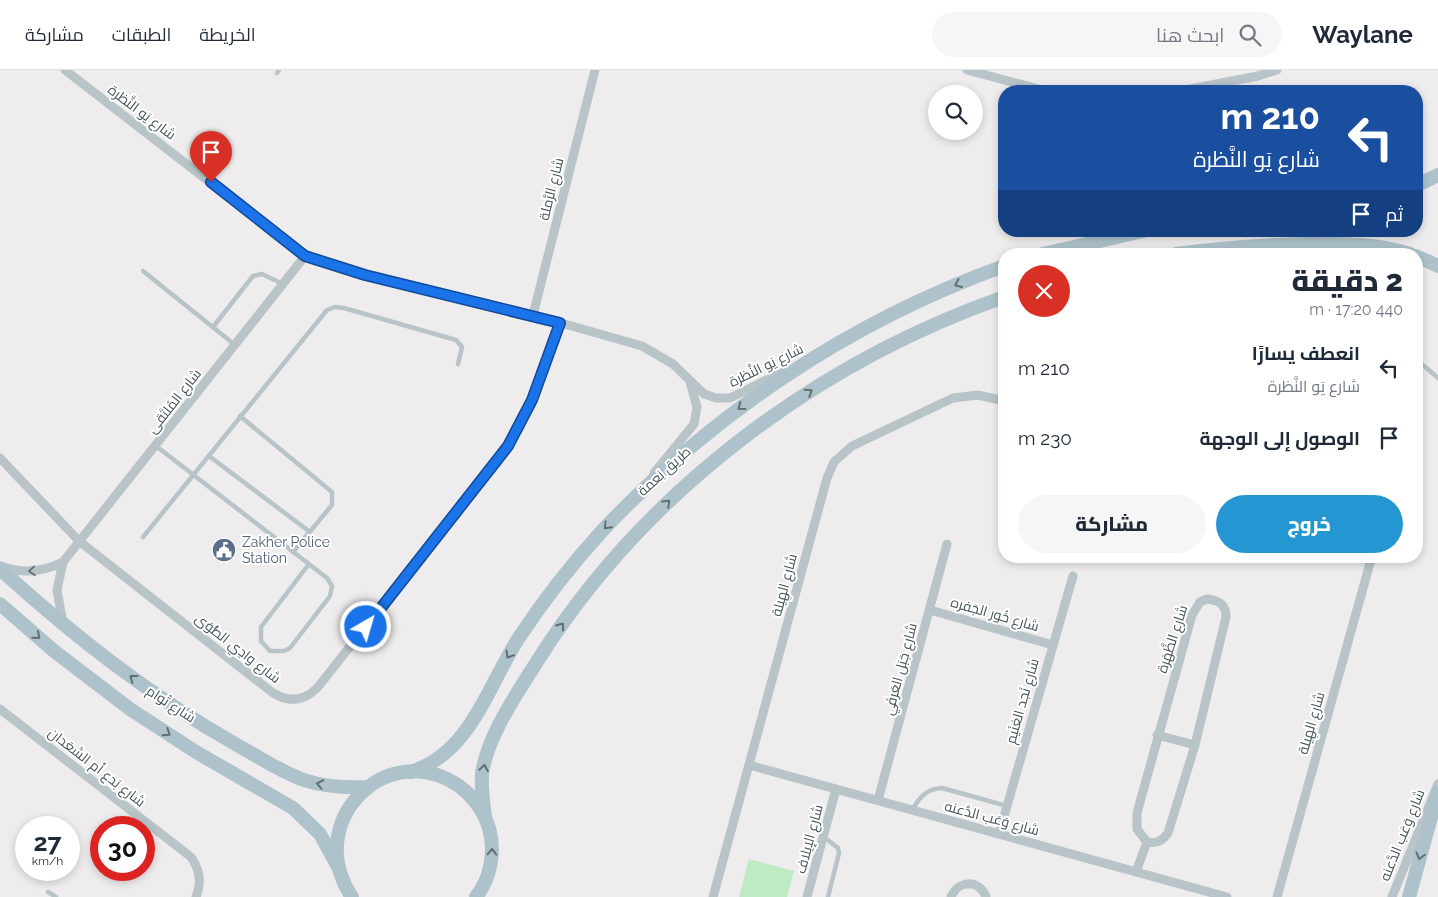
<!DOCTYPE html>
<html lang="ar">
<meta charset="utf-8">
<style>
body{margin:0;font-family:Raleway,Cairo,sans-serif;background:#f6f6f7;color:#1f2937;direction:rtl;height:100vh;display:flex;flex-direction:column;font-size:19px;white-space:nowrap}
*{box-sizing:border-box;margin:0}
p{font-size:16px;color:#747a83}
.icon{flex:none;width:28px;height:28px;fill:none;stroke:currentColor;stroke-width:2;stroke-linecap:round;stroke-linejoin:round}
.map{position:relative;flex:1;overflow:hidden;direction:ltr}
.panel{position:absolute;left:998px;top:178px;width:425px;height:315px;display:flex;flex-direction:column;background:#fff;border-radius:20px;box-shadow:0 2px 8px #0003;direction:rtl}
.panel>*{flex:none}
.banner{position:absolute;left:998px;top:15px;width:425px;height:152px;border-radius:20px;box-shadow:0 2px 8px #0003;direction:rtl;background:#1a4fa0;color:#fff;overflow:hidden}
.fabs{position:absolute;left:928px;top:15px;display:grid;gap:10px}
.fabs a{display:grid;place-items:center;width:55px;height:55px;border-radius:50%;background:#fff;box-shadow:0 2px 8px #0003;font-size:25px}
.speed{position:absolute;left:15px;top:746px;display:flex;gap:10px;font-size:25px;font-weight:700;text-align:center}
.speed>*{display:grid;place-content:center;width:65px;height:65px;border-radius:50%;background:#fff;box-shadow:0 2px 8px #0003;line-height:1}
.speed small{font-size:12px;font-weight:400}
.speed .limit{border:8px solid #d22;background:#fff;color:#111}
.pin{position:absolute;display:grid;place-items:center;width:42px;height:42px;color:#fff;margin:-51px -21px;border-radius:50% 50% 50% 0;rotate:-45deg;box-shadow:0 0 5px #0007}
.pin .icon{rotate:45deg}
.me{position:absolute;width:55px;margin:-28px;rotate:38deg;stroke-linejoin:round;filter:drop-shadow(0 0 4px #0008)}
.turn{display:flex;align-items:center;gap:18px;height:105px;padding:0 20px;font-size:22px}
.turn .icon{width:65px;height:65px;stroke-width:2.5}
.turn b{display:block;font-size:35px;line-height:42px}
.then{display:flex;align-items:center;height:48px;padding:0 20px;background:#0003;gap:10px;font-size:19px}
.round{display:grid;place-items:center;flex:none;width:52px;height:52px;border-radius:26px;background:#f6f6f7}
.headline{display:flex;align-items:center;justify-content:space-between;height:85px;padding:0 20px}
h1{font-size:30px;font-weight:800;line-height:38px}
.primary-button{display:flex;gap:10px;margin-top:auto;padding:10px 20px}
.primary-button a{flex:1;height:58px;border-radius:30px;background:#2496d1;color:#fff;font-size:20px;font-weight:800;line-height:58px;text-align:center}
.primary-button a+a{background:#f6f6f7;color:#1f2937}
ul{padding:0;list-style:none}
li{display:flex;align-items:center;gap:15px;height:70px;padding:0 20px}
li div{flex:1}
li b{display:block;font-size:19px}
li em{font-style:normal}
header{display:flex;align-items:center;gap:30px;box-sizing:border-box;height:70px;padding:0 25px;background:#fff;border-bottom:1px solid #e0e1e3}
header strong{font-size:24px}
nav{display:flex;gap:28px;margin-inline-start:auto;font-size:18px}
.search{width:350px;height:45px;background:#f6f6f7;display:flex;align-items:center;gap:12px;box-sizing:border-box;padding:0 18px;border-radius:28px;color:#747a83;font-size:19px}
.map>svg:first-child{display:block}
</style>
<header>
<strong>Waylane</strong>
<div class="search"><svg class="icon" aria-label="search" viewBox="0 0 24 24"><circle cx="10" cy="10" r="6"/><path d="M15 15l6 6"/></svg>ابحث هنا</div>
<nav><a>الخريطة</a><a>الطبقات</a><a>مشاركة</a></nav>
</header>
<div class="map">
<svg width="1438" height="827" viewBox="0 0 1438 827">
<rect width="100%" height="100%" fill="#efeced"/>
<path fill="#bcebc4" d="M749 789 794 801 787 827H739Z"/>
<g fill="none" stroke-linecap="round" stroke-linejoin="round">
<g stroke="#b8c4c8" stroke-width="4.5">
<path d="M277 3 279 0"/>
<path d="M143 201 235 275"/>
<path d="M213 257 253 206 262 204 283 214"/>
<path d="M1416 289 1438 308"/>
<path d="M240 346 332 422V435L293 482"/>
<path d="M156 376 327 508 332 516 330 526 290 578 284 581H270L261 571V557L309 494"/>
<path d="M209 386 310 462"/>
<path d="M143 467 327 240 335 237 344 238 456 270 462 277 458 294"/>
<path d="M912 740C920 727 926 719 942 718L1007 736"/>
<path d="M824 767 838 778 839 783 828 827"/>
<path d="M48 822 56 827"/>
</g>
<g stroke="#b8c4c8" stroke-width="9">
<path d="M65 0 305 186 365 205 533 245 642 276 673 294 704 324 716 328H730L783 302"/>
<path d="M967 0 1046 21"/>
<path d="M1180 21 1258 6 1277 0"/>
<path d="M533 245 595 0"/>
<path d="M0 388 79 471 273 623C290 633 305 631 318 617L508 376 532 330 560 253"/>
<path d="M654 403 694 354 697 337 690 312"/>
<path d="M1 496C22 504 43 502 63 492"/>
<path d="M1207 529C1219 530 1226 535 1226 547L1195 675 1168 763C1162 771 1157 774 1147 772L1137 759V743L1192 545 1200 532Z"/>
<path d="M930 540 1053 575"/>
<path d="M63 553 57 520 63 492 305 186"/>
<path d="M0 639 191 787C200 800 202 813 196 827"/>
<path d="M1157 665 1195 675"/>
<path d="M749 695 1227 827"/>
<path d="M878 730 947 474"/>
<path d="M999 764 1073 506"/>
<path d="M1136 802 1147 772"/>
<path d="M713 827 827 408 834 392 852 376 953 328 978 325 1004 331"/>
<path d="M807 827 836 719"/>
<path d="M951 827C958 810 979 809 986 827"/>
<path d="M1277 827 1372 486"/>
<path d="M1392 827 1438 714"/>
</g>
<g stroke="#adc2ca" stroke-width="14">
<path d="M1416 116 1438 105"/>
<path d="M1043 184 1143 161"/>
<path d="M1176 184C1220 178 1263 175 1307 174 1343 174 1376 173 1410 184"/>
<path d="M1416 186 1438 196"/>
<path d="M0 499C74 566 150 626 237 675 259 687 281 702 304 710 325 717 346 718 368 717"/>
<path d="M0 534 54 581 130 639 196 682 293 738 320 764 338 797"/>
<path d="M411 702C471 682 487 618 518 569 543 531 571 495 602 461 713 343 851 251 1004 196"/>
<path d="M485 746C483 732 481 718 482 704 487 666 518 622 538 590 645 421 816 293 1004 227"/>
<path d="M352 827C302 754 385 666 459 716 474 727 486 744 490 762 495 785 490 809 476 827"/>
<path d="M1409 827 1438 722"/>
</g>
</g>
<defs><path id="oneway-chevron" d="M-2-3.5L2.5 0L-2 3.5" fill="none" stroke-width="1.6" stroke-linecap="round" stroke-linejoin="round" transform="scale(1.25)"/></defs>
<g stroke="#607074">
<use href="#oneway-chevron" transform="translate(958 214) rotate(157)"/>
<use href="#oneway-chevron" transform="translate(809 322) rotate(-33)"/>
<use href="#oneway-chevron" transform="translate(741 337) rotate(144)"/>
<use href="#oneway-chevron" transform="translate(667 433) rotate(-44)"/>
<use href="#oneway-chevron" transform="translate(607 456) rotate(134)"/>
<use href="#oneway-chevron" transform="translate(561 556) rotate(-54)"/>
<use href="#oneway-chevron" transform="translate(37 566) rotate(41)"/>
<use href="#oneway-chevron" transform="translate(509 585) rotate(121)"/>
<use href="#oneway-chevron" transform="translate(133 608) rotate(-143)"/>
<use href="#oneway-chevron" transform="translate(167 663) rotate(33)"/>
<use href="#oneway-chevron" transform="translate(484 698) rotate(-80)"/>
<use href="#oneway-chevron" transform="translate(320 714) rotate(-168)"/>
<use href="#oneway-chevron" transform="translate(492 782) rotate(-89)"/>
<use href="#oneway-chevron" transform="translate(1420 786) rotate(105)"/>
</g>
<use stroke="#68767a" href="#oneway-chevron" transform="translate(32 501) rotate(176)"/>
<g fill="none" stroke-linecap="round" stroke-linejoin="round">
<g stroke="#114b97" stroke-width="12">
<path id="route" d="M211 112 305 186 365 205 560 253 532 330 508 376 366 557"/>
</g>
<use href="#route" stroke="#1a73e8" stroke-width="9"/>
</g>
<defs>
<g id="civic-disc" transform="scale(1.25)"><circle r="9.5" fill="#5c6f8a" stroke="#fff"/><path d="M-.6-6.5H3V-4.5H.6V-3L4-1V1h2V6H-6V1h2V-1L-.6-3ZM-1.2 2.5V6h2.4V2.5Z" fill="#fff"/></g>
</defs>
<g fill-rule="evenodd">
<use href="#civic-disc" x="224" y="480"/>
</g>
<g text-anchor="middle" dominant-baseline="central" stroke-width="4" stroke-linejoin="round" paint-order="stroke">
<g font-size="14" fill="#465458" stroke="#fff">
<text transform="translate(142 42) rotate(37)">شارع يَو النَّظرة</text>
<text transform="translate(551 119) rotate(-76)">شارع الرَّملة</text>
<text transform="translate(766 295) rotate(-26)">شارع يَو النَّظرة</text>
<text transform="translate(174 331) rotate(-52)">شارع المُلتَقى</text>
<text transform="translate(664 401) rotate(-42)">طريق نِعمة</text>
<text transform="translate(784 515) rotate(-75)">شارع الهِيلة</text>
<text transform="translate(995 544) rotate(16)">شارع خُور الجَفره</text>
<text transform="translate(1172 569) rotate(-72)">شارع الظَّهَرة</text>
<text transform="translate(238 578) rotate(38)">شارع وادِي الطُّوَى</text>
<text transform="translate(900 599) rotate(-75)">شارع جَبَل العَرفَي</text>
<text transform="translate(1022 631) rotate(-74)">شارع نَجد الغنَيم</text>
<text transform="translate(171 634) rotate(33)">شارع تُوام</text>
<text transform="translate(1311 653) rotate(-74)">شارع الهِيلة</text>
<text transform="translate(97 697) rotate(38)">شارع بَدع أم السَّعَدان</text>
<text transform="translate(992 748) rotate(15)">شارع وَعَب الدَّعنه</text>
<text transform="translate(1402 765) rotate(-68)">شارع وَعَب الدَّعنه</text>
<text transform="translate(809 769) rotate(-75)">شارع الإيلاف</text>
</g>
<g font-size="14" fill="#4e5e75" stroke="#fff" text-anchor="start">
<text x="242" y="472">Zakher Police<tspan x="242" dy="16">Station</tspan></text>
</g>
</g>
</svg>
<div class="fabs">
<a><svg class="icon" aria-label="search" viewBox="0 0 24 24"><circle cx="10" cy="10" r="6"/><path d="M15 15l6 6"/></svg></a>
</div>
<div class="speed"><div>27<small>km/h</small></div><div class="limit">30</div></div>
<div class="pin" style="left:211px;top:112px;background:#d93025"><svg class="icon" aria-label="arrive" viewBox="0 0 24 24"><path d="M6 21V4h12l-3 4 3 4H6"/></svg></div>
<svg class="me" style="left:366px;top:557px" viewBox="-20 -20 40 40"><circle r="17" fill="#1a73e8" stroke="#fff" stroke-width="3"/><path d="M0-11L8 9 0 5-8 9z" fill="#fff"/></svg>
<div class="banner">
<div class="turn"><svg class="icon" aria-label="left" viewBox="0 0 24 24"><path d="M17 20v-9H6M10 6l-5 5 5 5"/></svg><div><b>210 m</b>شارع يَو النَّظرة</div></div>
<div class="then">ثم<svg class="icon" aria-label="arrive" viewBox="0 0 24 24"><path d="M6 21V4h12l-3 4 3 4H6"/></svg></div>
</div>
<section class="panel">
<div class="headline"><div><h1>2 دقيقة</h1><p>440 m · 17:20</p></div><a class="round" style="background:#d93025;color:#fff"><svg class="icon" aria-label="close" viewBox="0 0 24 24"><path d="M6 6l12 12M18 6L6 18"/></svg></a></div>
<ul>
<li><svg class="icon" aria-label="left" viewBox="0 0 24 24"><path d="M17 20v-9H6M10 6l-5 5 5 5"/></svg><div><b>انعطف يسارًا</b><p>شارع يَو النَّظرة</p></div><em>210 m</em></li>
<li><svg class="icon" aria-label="arrive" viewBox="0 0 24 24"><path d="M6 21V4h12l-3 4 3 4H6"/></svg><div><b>الوصول إلى الوجهة</b></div><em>230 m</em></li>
</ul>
<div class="primary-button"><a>خروج</a><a>مشاركة</a></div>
</section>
</div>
